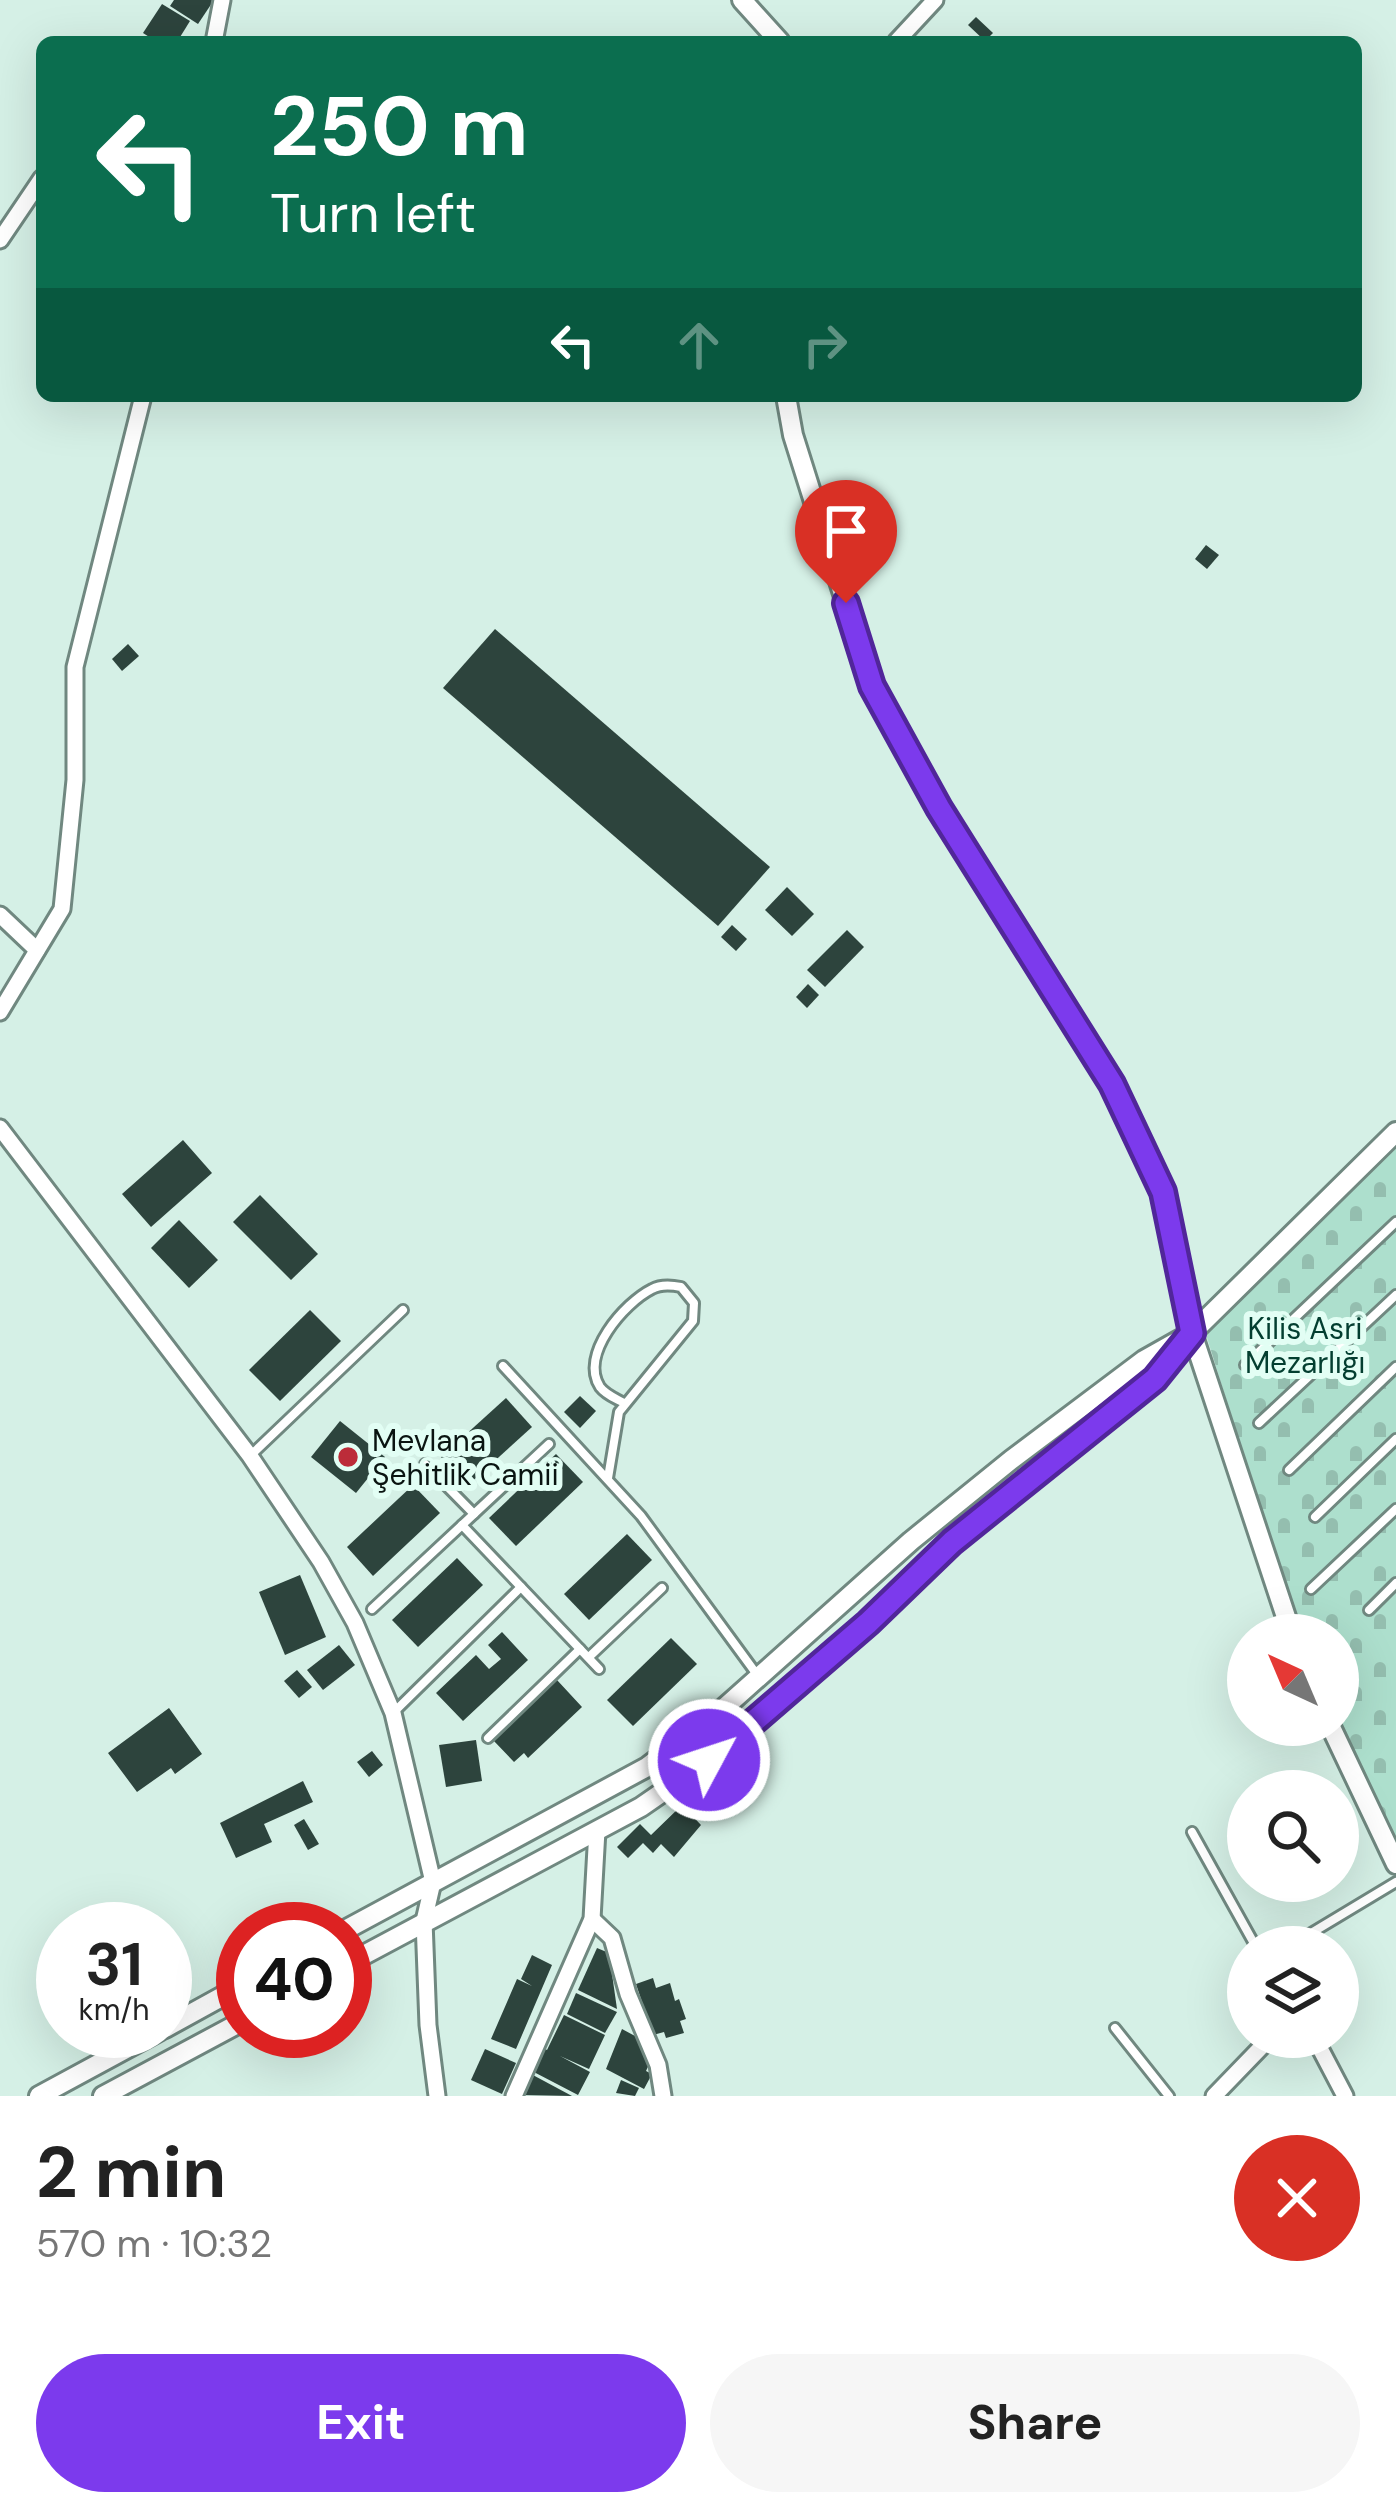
<!DOCTYPE html>
<meta charset="utf-8">
<style>
body{margin:0;font-family:"DM Sans",sans-serif;background:#f6f6f6;color:#222;height:100vh;display:flex;flex-direction:column;font-size:45px;white-space:nowrap}
*{box-sizing:border-box;margin:0}
p{font-size:39px;color:#767676}
.icon{flex:none;width:66px;height:66px;fill:none;stroke:currentColor;stroke-width:2;stroke-linecap:round;stroke-linejoin:round}
.map{position:relative;height:2096px;overflow:hidden}
.drawer{display:flex;flex-direction:column;background:#fff;flex:1}
.drawer>*{flex:none}
.guide{position:absolute;left:36px;top:36px;width:1326px;height:366px;border-radius:18px;box-shadow:0 12px 48px #0002;background:#0b6e4f;color:#fff;overflow:hidden}
.needle{width:78px;rotate:316deg}
.fabs{position:absolute;left:1227px;top:1614px;display:grid;gap:24px}
.fabs a{display:grid;place-items:center;width:132px;height:132px;border-radius:50%;background:#fff;box-shadow:0 12px 48px #0002;font-size:60px}
.speed{position:absolute;left:36px;top:1902px;display:flex;gap:24px;font-size:60px;font-weight:700;text-align:center}
.speed>*{display:grid;place-content:center;width:156px;height:156px;border-radius:50%;background:#fff;box-shadow:0 12px 48px #0002;line-height:1}
.speed small{font-size:30px;font-weight:400}
.speed .limit{border:18px solid #d22;background:#fff;color:#111}
.pin{position:absolute;display:grid;place-items:center;width:102px;height:102px;color:#fff;margin:-123px -51px;border-radius:50% 50% 50% 0;rotate:-45deg;box-shadow:0 0 12px #0007}
.pin .icon{rotate:45deg}
.me{position:absolute;width:132px;margin:-66px;rotate:50deg;stroke-linejoin:round;filter:drop-shadow(0 0 9px #0008)}
.turn{display:flex;align-items:center;gap:42px;height:252px;padding:0 36px;font-size:54px}
.turn .icon{width:156px;height:156px;stroke-width:2.5}
.turn b{display:block;font-size:84px;line-height:102px}
.lanes{display:flex;align-items:center;height:114px;padding:0 36px;background:#0003;justify-content:center;gap:60px;direction:ltr}
.lanes .off{opacity:.35}
.round{display:grid;place-items:center;flex:none;width:126px;height:126px;border-radius:63px;background:#f6f6f6}
.overview{display:flex;align-items:center;justify-content:space-between;height:204px;padding:0 36px}
h1{font-size:72px;font-weight:700;line-height:90px}
.primary-button{display:flex;gap:24px;margin-top:auto;padding:24px 36px}
.primary-button a{flex:1;height:138px;border-radius:72px;background:#7c3aed;color:#fff;font-size:48px;font-weight:700;line-height:138px;text-align:center}
.primary-button a+a{background:#f6f6f6;color:#222}
.map>svg:first-child{display:block}
</style>
<div class="map">
<svg width="1396" height="2096" viewBox="0 0 1396 2096">
<defs>
<pattern id="cemetery-stones" width="16" height="16" patternUnits="userSpaceOnUse" patternTransform="scale(3)"><rect width="16" height="16" fill="#addfcd"/><path d="M2 7V4a2 2 0 0 1 4 0v3zM10 15v-3a2 2 0 0 1 4 0v3z" fill="#94beaf"/></pattern>
</defs>
<rect width="100%" height="100%" fill="#d5f0e6"/>
<path fill="url(#cemetery-stones)" d="M1396 1124V1864L1338 1725V1635H1299L1200 1315Z"/>
<g fill="#2d443d">
<path d="M174 0H214L198 24 170 6Z"/>
<path d="M162 4 190 21 177 42H157L143 33Z"/>
<path d="M976 17 993 33 985 41 968 25Z"/>
<path d="M1206 545 1219 555 1207 569 1195 559Z"/>
<path d="M495 629 770 867 718 926 443 688Z"/>
<path d="M128 644 139 656 122 671 112 659Z"/>
<path d="M787 887 814 914 792 936 765 910Z"/>
<path d="M732 925 747 939 736 951 721 937Z"/>
<path d="M847 930 864 947 825 987 807 970Z"/>
<path d="M808 984 819 995 807 1008 796 997Z"/>
<path d="M183 1140 212 1173 151 1227 122 1194Z"/>
<path d="M260 1195 318 1254 291 1280 233 1222Z"/>
<path d="M179 1220 218 1260 189 1288 151 1248Z"/>
<path d="M310 1310 341 1341 280 1401 249 1370Z"/>
<path d="M580 1396 596 1411 580 1428 564 1412Z"/>
<path d="M506 1398 532 1427 467 1486 441 1457Z"/>
<path d="M340 1421 385 1457 356 1493 311 1457Z"/>
<path d="M556 1454 583 1482 516 1546 489 1518Z"/>
<path d="M413 1485 440 1513 373 1576 347 1547Z"/>
<path d="M627 1534 652 1560 589 1620 564 1594Z"/>
<path d="M457 1558 483 1585 418 1647 392 1620Z"/>
<path d="M300 1575 326 1637 285 1655 259 1592Z"/>
<path d="M502 1632 528 1660 463 1721 436 1693 476 1655 489 1669 501 1659 488 1645Z"/>
<path d="M671 1638 697 1664 633 1726 607 1700Z"/>
<path d="M339 1645 355 1665 323 1690 307 1670Z"/>
<path d="M297 1670 312 1687 299 1698 284 1681Z"/>
<path d="M557 1680 582 1707 528 1758 524 1753 514 1762 493 1740Z"/>
<path d="M169 1708 202 1754 175 1774 171 1768 137 1792 108 1753Z"/>
<path d="M476 1740 482 1781 446 1787 439 1745Z"/>
<path d="M372 1751 383 1765 369 1777 357 1762Z"/>
<path d="M303 1781 313 1802 264 1824 272 1842 236 1858 220 1823Z"/>
<path d="M731 1788 737 1794 741 1790 751 1802 740 1812 724 1794Z"/>
<path d="M682 1805 701 1825 674 1857 661 1844 653 1853 643 1843 628 1858 617 1847 640 1824 651 1835Z"/>
<path d="M304 1819 319 1844 308 1850 294 1825Z"/>
<path d="M597 1948 609 1953 617 2009 578 1990Z"/>
<path d="M532 1955 552 1965 516 2049 491 2039 517 1979 532 1986 521 1979Z"/>
<path d="M653 1978 656 1988 670 1983 675 2001 679 1999 686 2019 680 2021 684 2033 666 2038 664 2032 653 2035 636 1984Z"/>
<path d="M576 1993 617 2012 605 2033 567 2014Z"/>
<path d="M564 2015 605 2035 589 2069 560 2056 590 2072 578 2095 530 2070 542 2047 547 2050Z"/>
<path d="M622 2029 635 2036 652 2058 646 2071 652 2074 644 2089 606 2069Z"/>
<path d="M485 2049 516 2063 502 2094 471 2080Z"/>
<path d="M531 2074 572 2096 520 2095Z"/>
<path d="M621 2080 639 2088 635 2096 616 2093Z"/>
</g>
<g fill="none" stroke-linecap="round" stroke-linejoin="round">
<g stroke="#708880" stroke-width="14">
<g id="service">
<path d="M1245 1365 1396 1222"/>
<path d="M503 1366 641 1516 758 1676"/>
<path d="M1259 1423 1396 1295"/>
<path d="M251 1455 403 1310"/>
<path d="M425 1464 474 1514"/>
<path d="M1289 1470 1396 1367"/>
<path d="M608 1478 619 1412 693 1321 694 1303 681 1287C671 1285 661 1284 652 1289 624 1303 579 1355 600 1387 606 1395 615 1398 624 1403"/>
<path d="M1315 1517 1396 1439"/>
<path d="M462 1525 599 1669"/>
<path d="M1311 1589 1396 1509"/>
<path d="M372 1609 549 1444"/>
<path d="M1369 1610 1396 1583"/>
<path d="M589 1657 662 1588"/>
<path d="M394 1712 521 1587"/>
<path d="M488 1738 580 1649"/>
<path d="M1192 1832 1256 1947"/>
<path d="M1288 1947 1396 1882"/>
<path d="M1115 2028 1169 2096"/>
</g>
</g>
<g stroke="#708880" stroke-width="21">
<g id="minor">
<path d="M214 42 222 0"/>
<path d="M896 42 935 0"/>
<path d="M0 240 42 178"/>
<path d="M0 915 37 950"/>
<path d="M0 1012 62 909 75 780V667L143 396"/>
<path d="M0 1128 250 1456 321 1562 355 1623 393 1713 433 1882 424 1921 428 2025 437 2096"/>
<path d="M592 1919 612 1938 628 1994 658 2065 663 2096"/>
<path d="M1314 2037 1345 2096"/>
<path d="M514 2096 592 1919 597 1830"/>
<path d="M1214 2096 1271 2037"/>
</g>
</g>
<g stroke="#708880" stroke-width="24">
<g id="tertiary">
<path d="M742 0 780 42"/>
<path d="M786 396 793 435 872 686 939 808 1112 1084 1163 1192 1192 1333 1292 1635"/>
<path d="M1330 1725 1396 1864"/>
<path d="M345 1930 647 1767 724 1708 911 1541 1011 1460 1144 1360 1183 1338"/>
<path d="M345 1965 641 1807 709 1760 868 1623 952 1542 1155 1379 1192 1333 1396 1132"/>
<path d="M165 2028 243 1985"/>
<path d="M39 2096 159 2031"/>
<path d="M103 2096 243 2021"/>
</g>
</g>
<use href="#service" stroke="#fff" stroke-width="8"/>
<use href="#minor" stroke="#fff" stroke-width="15"/>
<use href="#tertiary" stroke="#fff" stroke-width="18"/>
</g>
<g fill="none" stroke-linecap="round" stroke-linejoin="round">
<g stroke="#51269a" stroke-width="30">
<path id="route" d="M709 1760 868 1623 952 1542 1155 1379 1192 1333 1163 1192 1112 1084 939 808 872 686 846 603"/>
</g>
<use href="#route" stroke="#7c3aed" stroke-width="21"/>
</g>
<circle fill="#bc2c39" stroke="#e2fef4" stroke-width="4.5" cx="348" cy="1457" r="12"/>
<g text-anchor="middle" dominant-baseline="central" stroke-width="12" stroke-linejoin="round" paint-order="stroke">
<g font-size="30" fill="#033e30" stroke="#e2fef4">
<text x="1305" y="1328">Kilis Asri<tspan x="1305" dy="34">Mezarlığı</tspan></text>
</g>
<g font-size="30" fill="#0a1411" stroke="#e2fef4" text-anchor="start">
<text x="372" y="1440">Mevlana<tspan x="372" dy="34">Şehitlik Camii</tspan></text>
</g>
</g>
</svg>
<div class="fabs">
<a><svg class="needle" viewBox="-14 -14 28 28"><path d="M0-13l5 13h-10z" fill="#e53935"/><path d="M0 13l5-13h-10z" fill="#767676"/></svg></a>
<a><svg class="icon" aria-label="search" viewBox="0 0 24 24"><circle cx="10" cy="10" r="6"/><path d="M15 15l6 6"/></svg></a>
<a><svg class="icon" aria-label="layers" viewBox="0 0 24 24"><path d="M12 4l9 5-9 5-9-5zM3 14l9 5 9-5"/></svg></a>
</div>
<div class="speed"><div>31<small>km/h</small></div><div class="limit">40</div></div>
<div class="pin" style="left:846px;top:603px;background:#d93025"><svg class="icon" aria-label="arrive" viewBox="0 0 24 24"><path d="M6 21V4h12l-3 4 3 4H6"/></svg></div>
<svg class="me" style="left:709px;top:1760px" viewBox="-20 -20 40 40"><circle r="17" fill="#7c3aed" stroke="#fff" stroke-width="3"/><path d="M0-11L8 9 0 5-8 9z" fill="#fff"/></svg>
<div class="guide">
<div class="turn"><svg class="icon" aria-label="left" viewBox="0 0 24 24"><path d="M17 20v-9H6M10 6l-5 5 5 5"/></svg><div><b>250 m</b>Turn left</div></div>
<div class="lanes"><svg class="icon" aria-label="left" viewBox="0 0 24 24"><path d="M17 20v-9H6M10 6l-5 5 5 5"/></svg><svg class="icon off" aria-label="ahead" viewBox="0 0 24 24"><path d="M12 20V5M6 11l6-6 6 6"/></svg><svg class="icon off" aria-label="right" viewBox="0 0 24 24"><path d="M7 20v-9h11M14 6l5 5-5 5"/></svg></div>
</div>
</div>
<section class="drawer">
<div class="overview"><div><h1>2 min</h1><p>570 m · 10:32</p></div><a class="round" style="background:#d93025;color:#fff"><svg class="icon" aria-label="close" viewBox="0 0 24 24"><path d="M6 6l12 12M18 6L6 18"/></svg></a></div>
<div class="primary-button"><a>Exit</a><a>Share</a></div>
</section>
